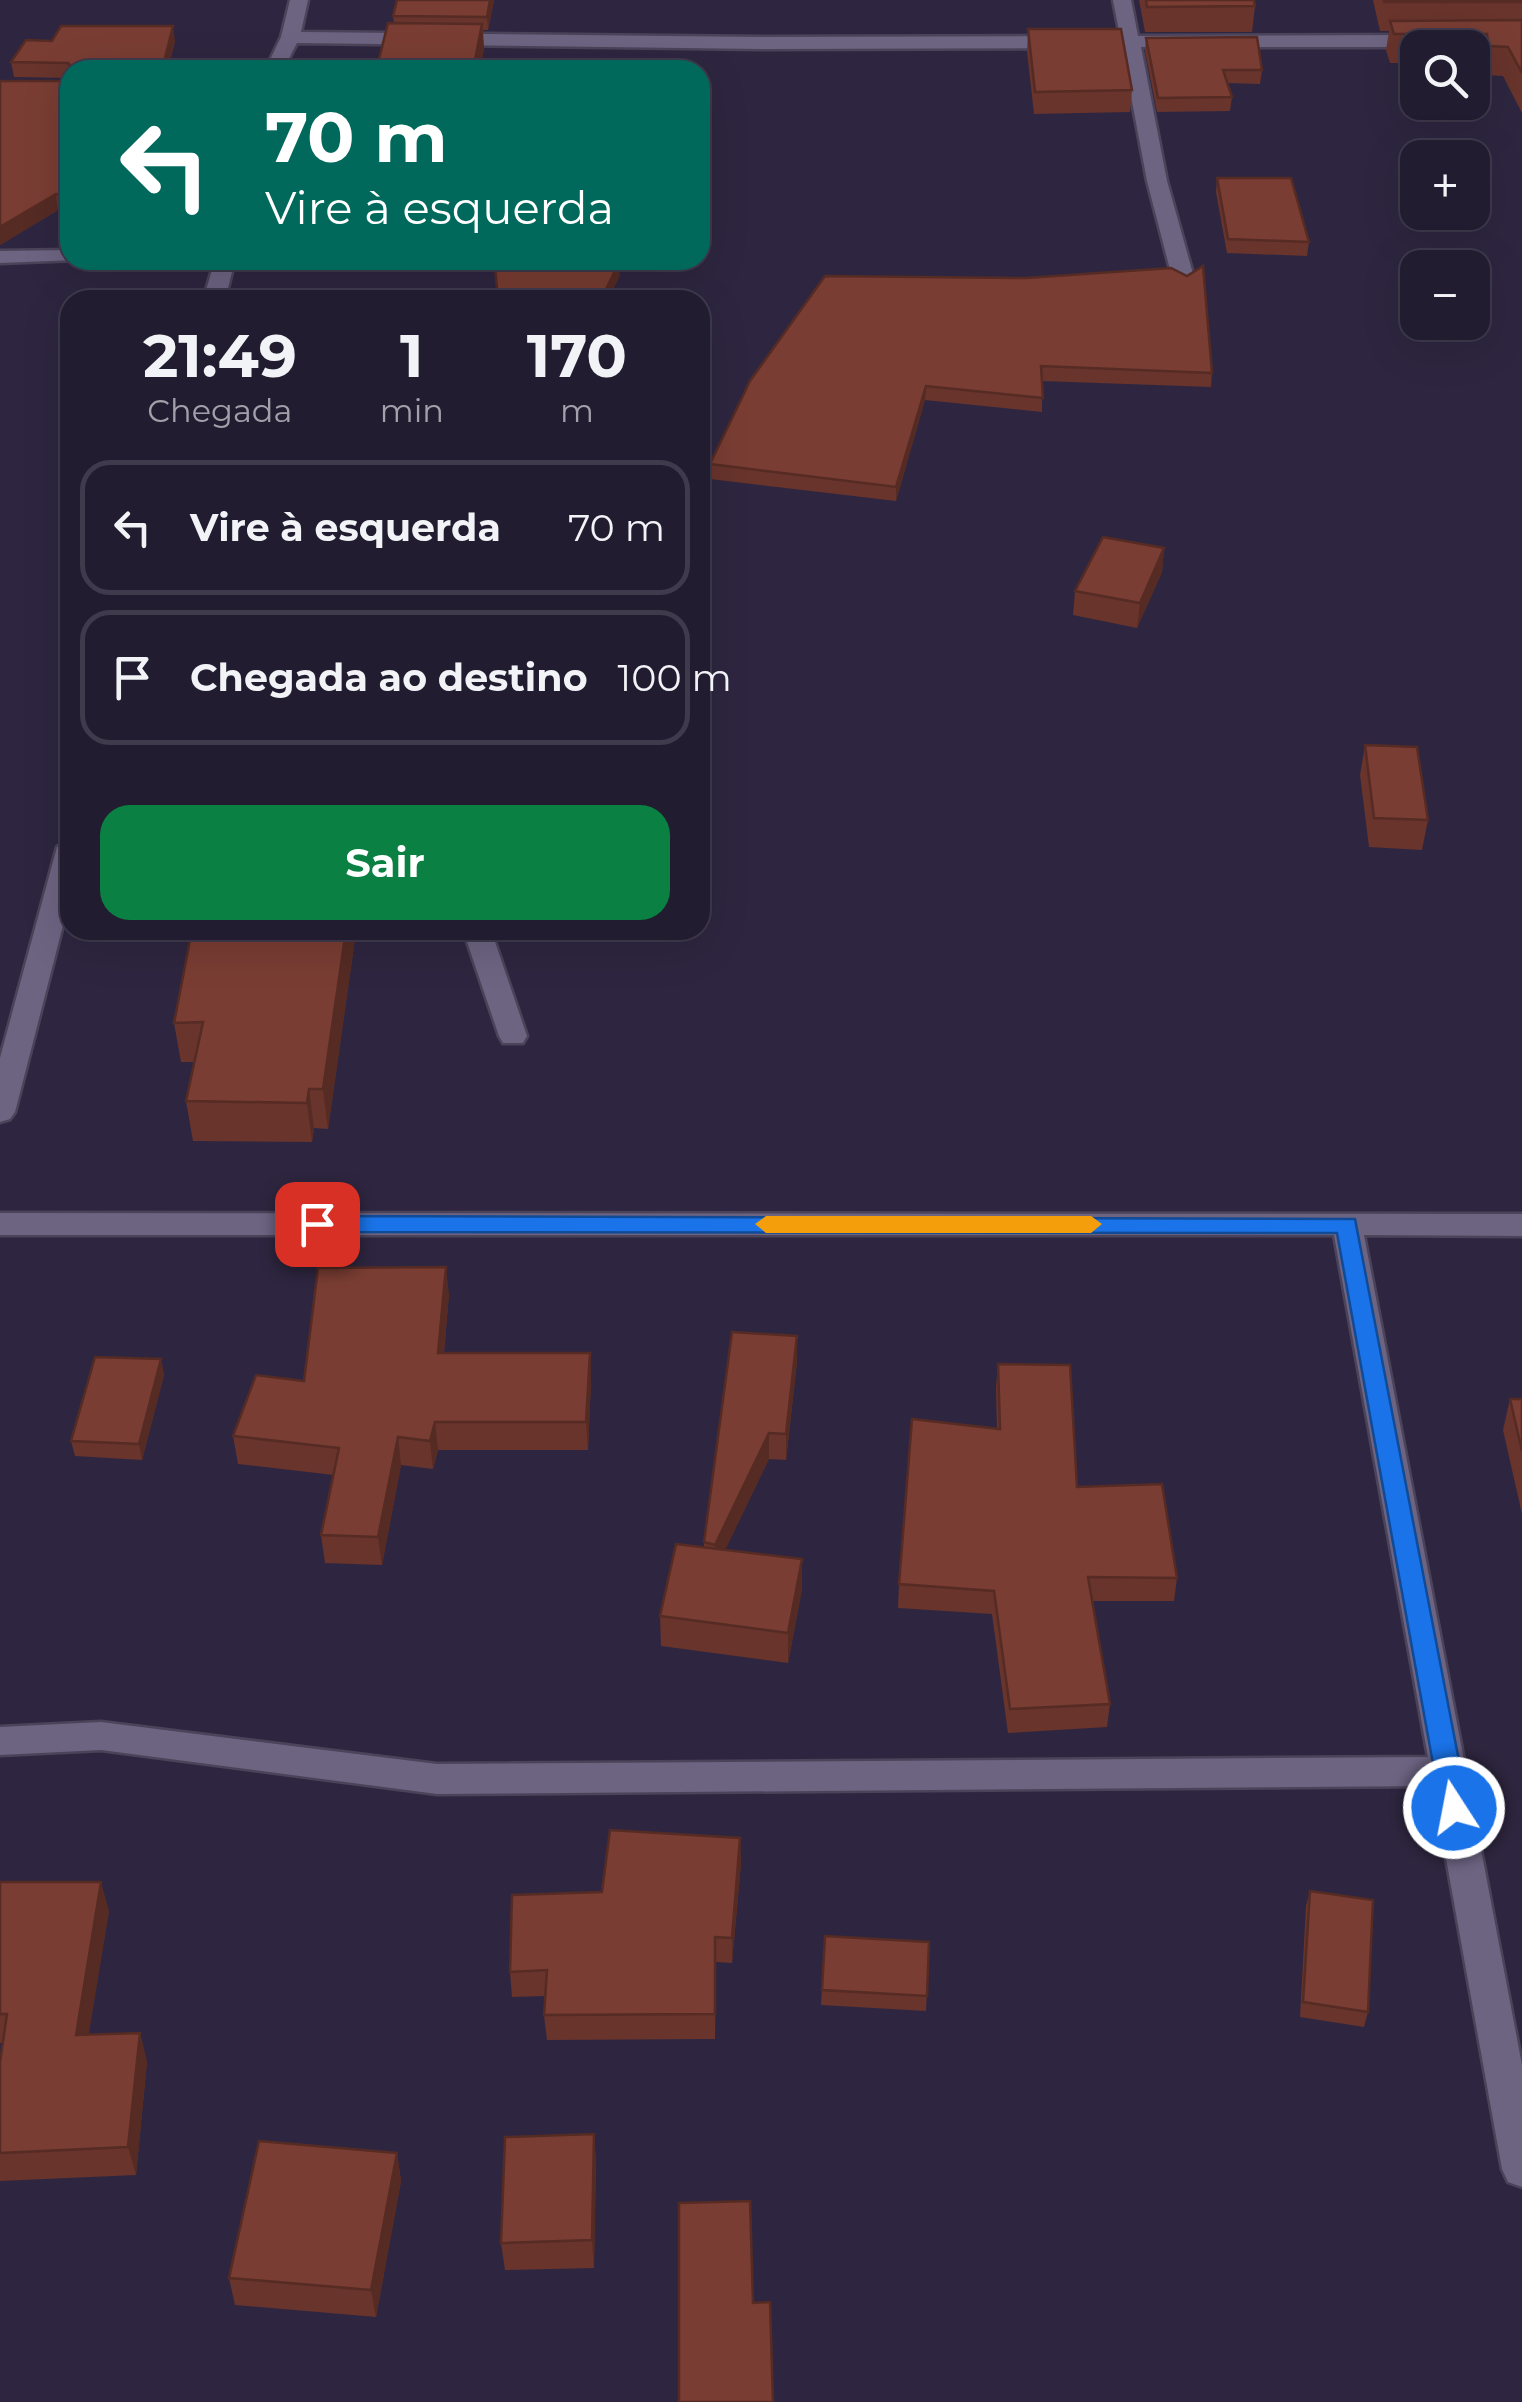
<!DOCTYPE html>
<html lang="pt">
<meta charset="utf-8">
<style>
body{margin:0;font-family:Montserrat,sans-serif;background:#2e293c;color:#f1f3f6;height:100vh;display:flex;flex-direction:column;font-size:38px;white-space:nowrap}
*{box-sizing:border-box;margin:0}
p{font-size:32px;color:#a2a1ab}
.icon{flex:none;width:55px;height:55px;fill:none;stroke:currentColor;stroke-width:2;stroke-linecap:round;stroke-linejoin:round}
.map{position:relative;flex:1;overflow:hidden}
.panel{position:absolute;left:60px;top:290px;width:650px;height:650px;display:flex;flex-direction:column;background:#221c30;border-radius:30px;box-shadow:0 10px 40px #0002,0 0 0 2px #3f3a4c}
.panel>*{flex:none}
.guide{position:absolute;left:60px;top:60px;width:650px;height:210px;border-radius:30px;box-shadow:0 10px 40px #0002,0 0 0 2px #3f3a4c;background:#00695c;color:#fff;overflow:hidden}
.tools{position:absolute;left:1400px;top:30px;display:grid;gap:20px}
.tools a{display:grid;place-items:center;width:90px;height:90px;border-radius:20px;background:#221c30;box-shadow:0 10px 40px #0002,0 0 0 2px #3f3a4c;font-size:50px}
.pin{position:absolute;display:grid;place-items:center;width:85px;height:85px;color:#fff;margin:-42px;border-radius:20px;box-shadow:0 5px 15px #0006}
.me{position:absolute;width:110px;margin:-55px;rotate:349deg;stroke-linejoin:round;filter:drop-shadow(0 0 8px #0008)}
.turn{display:flex;align-items:center;gap:35px;height:210px;padding:0 40px;font-size:45px}
.turn .icon{width:130px;height:130px;stroke-width:2.5}
.turn b{display:block;font-size:70px;line-height:85px}
.eta{display:flex;justify-content:space-evenly;align-items:center;height:170px;text-align:center}
.eta b{font-size:60px;font-weight:700;line-height:70px}
.primary-button{display:flex;gap:20px;margin-top:auto;padding:20px 40px}
.primary-button a{flex:1;height:115px;border-radius:30px;background:#0b8043;color:#fff;font-size:40px;font-weight:700;line-height:115px;text-align:center}
ul{padding:0;list-style:none}
li{display:flex;align-items:center;gap:30px;height:135px;margin:0 20px 15px;padding:0 20px;border:5px solid #3f3a4c;border-radius:30px}
li div{flex:1}
li b{display:block;font-size:38px}
li em{font-style:normal}
.map>svg:first-child{display:block}
</style>
<div class="map">
<svg width="1522" height="2402" viewBox="0 0 1522 2402">
<rect width="100%" height="100%" fill="#2e2640"/>
<g fill="none" stroke-linecap="round" stroke-linejoin="round">
<g stroke="#4b4359" stroke-width="5">
<g id="minor">
<path d="M290 0H308L301 32 761 37 1120 36 1113 0H1131L1138 36 1427 35 1436 41 1427 47H1141L1167 181 1195 281 1184 287 1173 281 1147 181 1122 48 761 49 297 43 283 70H265L281 37Z"/>
<path d="M70 250V260H77L0 263V251Z"/>
<path d="M215 260H235L225 300H203Z"/>
<path d="M70 839V898L15 1112 10 1119 0 1122V1058L57 847Z"/>
<path d="M463 930H491L527 1036 523 1043H503L499 1036Z"/>
<path d="M0 1213 1522 1214V1236L1364 1235 1522 2065V2187L1508 2182 1502 2169 1433 1786 437 1794 101 1750 0 1755V1727L101 1722 437 1764 1428 1757 1334 1235H0Z"/>
</g>
</g>
<use href="#minor" fill="#6d6482" fill-rule="evenodd"/>
</g>
<g fill="#68342c">
<path d="M494 0 488 30H483L484 49 480 70H380L379 59 394 23 393 16Z"/>
<path d="M1139 0H1254L1255 6 1252 32H1145Z"/>
<path d="M1373 0H1522V113L1503 76 1484 75 1482 64H1472V48H1418V63H1390L1386 50 1389 31H1380Z"/>
<path d="M1028 29 1132 90 1130 112 1034 114 1027 51Z"/>
<path d="M1146 38 1262 70 1260 84 1227 83 1232 97 1230 111 1157 112 1145 51Z"/>
<path d="M52 41H175L168 70H70V78L14 77 11 62Z"/>
<path d="M70 81V211L58 210 0 245Z"/>
<path d="M1217 178 1309 242 1307 256 1227 253 1216 192Z"/>
<path d="M825 276 1212 373 1211 387 1042 381V412L925 400 896 501 710 479V464Z"/>
<path d="M1164 548 1162 572 1137 628 1073 615 1075 591Z"/>
<path d="M1365 745 1428 820 1422 850 1369 847 1360 775Z"/>
<path d="M192 930H354L355 939 328 1129 314 1128 312 1142 193 1141 186 1101 195 1062H181L174 1023Z"/>
<path d="M449 1294 444 1353H590L591 1381 588 1450H438L433 1469 401 1465 382 1565 325 1563 321 1535 334 1475 238 1464 233 1436 304 1381Z"/>
<path d="M161 1359 164 1375 142 1460 75 1456 71 1441Z"/>
<path d="M797 1362 786 1460 769 1459 725 1550 802 1589 788 1663 661 1646 660 1616 704 1547V1542Z"/>
<path d="M998 1364 1077 1487 1177 1578 1174 1601H1092L1110 1704 1107 1727 1008 1733 992 1614 898 1608 899 1584 997 1428 996 1388Z"/>
<path d="M1510 1399H1522V1514L1503 1430Z"/>
<path d="M740 1838 741 1864 732 1963 716 1962 715 2039 547 2040 544 2015 545 1996 512 1997 510 1972 602 1892Z"/>
<path d="M0 1882 109 1911 88 2035 140 2033 147 2062 136 2175 0 2181V2062L3 2043H0Z"/>
<path d="M1310 1891 1368 2012 1364 2027 1300 2017 1306 1906Z"/>
<path d="M825 1936 929 1942 926 2011 821 2005Z"/>
<path d="M594 2134 596 2162 594 2268 505 2270 501 2243Z"/>
<path d="M397 2153 401 2181 376 2317 235 2305 229 2278Z"/>
</g>
<g fill="#552b24">
<path d="M490 0H494L488 30 487 17Z"/>
<path d="M482 24 484 49 480 70H476L475 60Z"/>
<path d="M173 26 175 41 168 70H162Z"/>
<path d="M56 194 58 210 0 245V227Z"/>
<path d="M619 262 620 276 608 300H601Z"/>
<path d="M926 386 925 400 896 501V487Z"/>
<path d="M1164 548 1162 572 1137 628 1140 603Z"/>
<path d="M346 930H354L355 939 328 1129 323 1089Z"/>
<path d="M309 1089 314 1128 312 1142 307 1103Z"/>
<path d="M446 1267 449 1294 441 1381 438 1353Z"/>
<path d="M797 1336V1362L786 1460V1434Z"/>
<path d="M590 1353 591 1381 588 1450 586 1422Z"/>
<path d="M161 1359 164 1375 142 1460 139 1444Z"/>
<path d="M435 1422 438 1450 433 1469 430 1441Z"/>
<path d="M769 1433V1459L715 1571V1545Z"/>
<path d="M398 1437 401 1465 382 1565 378 1537Z"/>
<path d="M802 1559V1589L788 1663V1633Z"/>
<path d="M740 1838 741 1864 732 1963V1938Z"/>
<path d="M101 1882 109 1911 84 2064 76 2035Z"/>
<path d="M140 2033 147 2062 136 2175 128 2147Z"/>
<path d="M594 2134 596 2162 594 2268 592 2240Z"/>
<path d="M397 2153 401 2181 376 2317 371 2290Z"/>
</g>
<g fill="#793d33" stroke="#552b24" stroke-width="2.5">
<path d="M397 0H490L487 17 393 16Z"/>
<path d="M1146 0H1254L1255 6 1147 7Z"/>
<rect x="1384" y="0" width="138" height="2"/>
<path d="M1522 20V73L1508 47 1488 46 1487 34H1394L1390 21Z"/>
<path d="M388 23 482 24 475 60 379 59Z"/>
<path d="M61 26H173L162 70H71V66L68 63 11 62 26 40 52 41Z"/>
<path d="M1028 29H1121L1132 90 1035 92Z"/>
<path d="M1257 37 1262 70H1223L1232 97 1158 98 1146 38Z"/>
<path d="M0 81H70V195L56 194 0 227Z"/>
<path d="M1217 178H1291L1309 242 1228 239Z"/>
<path d="M619 262 601 300H498L495 267Z"/>
<path d="M1203 266 1212 373 1041 366 1043 398 926 386 896 487 710 464 750 381 825 276 1026 278 1171 268 1187 276Z"/>
<path d="M1103 537 1164 548 1140 603 1075 591Z"/>
<path d="M1365 745 1417 747 1428 820 1374 818Z"/>
<path d="M192 930H346L323 1089H309L307 1103 186 1101 203 1022 174 1023Z"/>
<path d="M446 1267 438 1353H590L586 1422H435L430 1441 398 1437 378 1537 321 1535 339 1448 233 1436 256 1375 304 1381 318 1268Z"/>
<path d="M732 1332 797 1336 786 1434 769 1433 715 1545 704 1542Z"/>
<path d="M95 1357 161 1359 139 1444 71 1441Z"/>
<path d="M998 1364 1070 1365 1077 1487 1162 1484 1177 1578 1088 1577 1110 1704 1010 1709 994 1591 899 1584 912 1419 1000 1429Z"/>
<path d="M1510 1399H1522V1451Z"/>
<path d="M676 1544 802 1559 788 1633 660 1616Z"/>
<path d="M610 1830 740 1838 732 1938 715 1937V2014L544 2015 547 1970 510 1972 512 1895 602 1892Z"/>
<path d="M0 1882H101L76 2035 140 2033 128 2147 0 2153V2062L7 2014H0Z"/>
<path d="M1310 1891 1373 1900 1368 2012 1303 2002Z"/>
<path d="M825 1936 929 1942 927 1996 822 1990Z"/>
<path d="M594 2134 592 2240 501 2243 505 2137Z"/>
<path d="M259 2141 397 2153 371 2290 229 2278Z"/>
<path d="M750 2201 753 2303 770 2302 773 2402H679V2203Z"/>
</g>
<path fill="#1a73e8" stroke="#114b97" stroke-width="2.5" d="M317 1216 1355 1219 1468 1808 1464 1816 1454 1819 1445 1816 1441 1808 1337 1233 317 1232 306 1224Z"/>
<path fill="#f59e0b" d="M766 1216H1091L1102 1224 1091 1233H766L755 1224Z"/>
</svg>
<div class="tools">
<a><svg class="icon" aria-label="search" viewBox="0 0 24 24"><circle cx="10" cy="10" r="6"/><path d="M15 15l6 6"/></svg></a>
<a>+</a>
<a>−</a>
</div>
<div class="pin" style="left:317px;top:1224px;background:#d93025"><svg class="icon" aria-label="arrive" viewBox="0 0 24 24"><path d="M6 21V4h12l-3 4 3 4H6"/></svg></div>
<svg class="me" style="left:1454px;top:1808px" viewBox="-20 -20 40 40"><circle r="17" fill="#1a73e8" stroke="#fff" stroke-width="3"/><path d="M0-11L8 9 0 5-8 9z" fill="#fff"/></svg>
<div class="guide">
<div class="turn"><svg class="icon" aria-label="left" viewBox="0 0 24 24"><path d="M17 20v-9H6M10 6l-5 5 5 5"/></svg><div><b>70 m</b>Vire à esquerda</div></div>
</div>
<section class="panel">
<div class="eta">
<div><b>21:49</b><p>Chegada</p></div>
<div><b>1</b><p>min</p></div>
<div><b>170</b><p>m</p></div>
</div>
<ul>
<li><svg class="icon" aria-label="left" viewBox="0 0 24 24"><path d="M17 20v-9H6M10 6l-5 5 5 5"/></svg><div><b>Vire à esquerda</b></div><em>70 m</em></li>
<li><svg class="icon" aria-label="arrive" viewBox="0 0 24 24"><path d="M6 21V4h12l-3 4 3 4H6"/></svg><div><b>Chegada ao destino</b></div><em>100 m</em></li>
</ul>
<div class="primary-button"><a>Sair</a></div>
</section>
</div>
